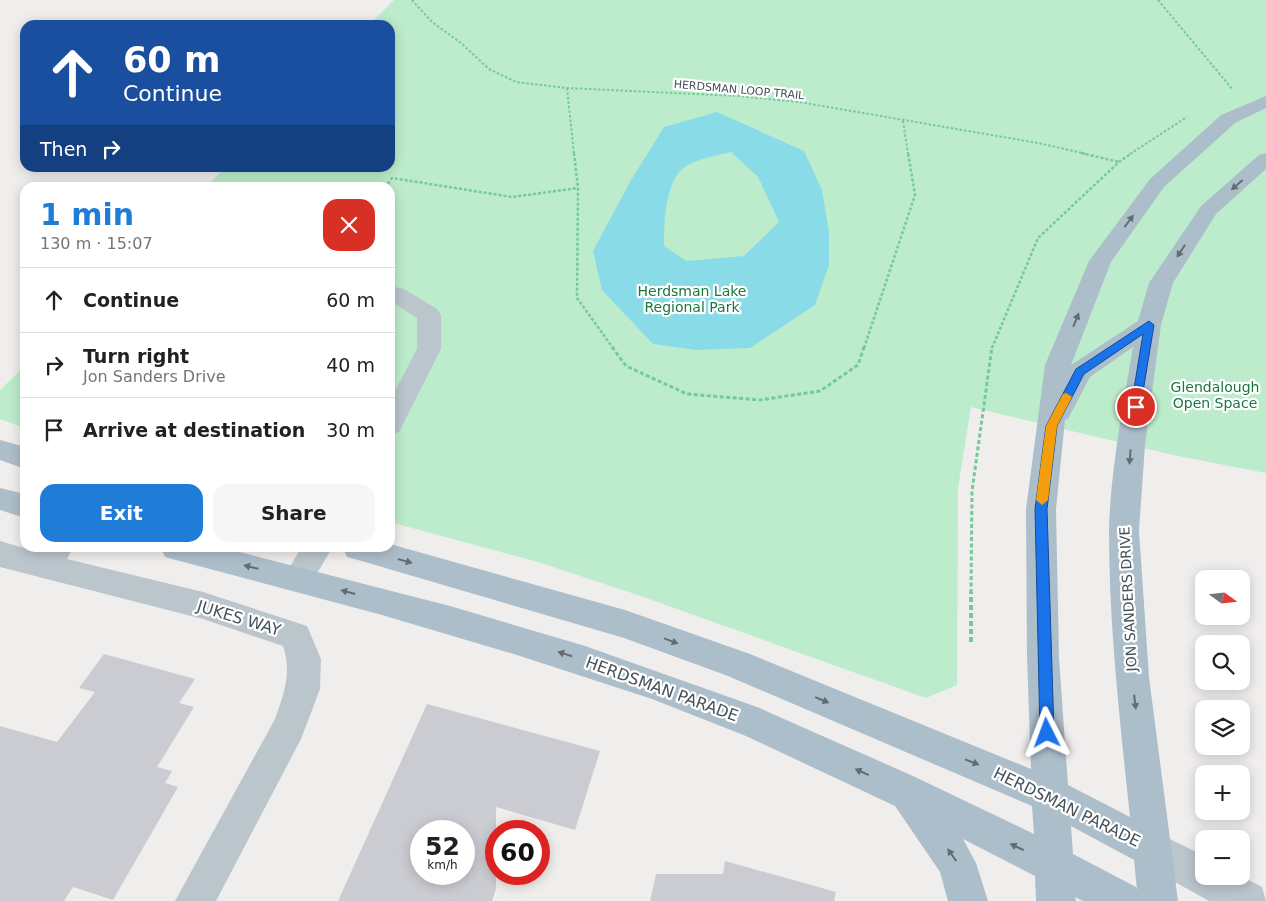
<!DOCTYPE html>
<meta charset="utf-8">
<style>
body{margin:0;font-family:"DejaVu Sans",sans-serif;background:#f6f6f6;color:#202124;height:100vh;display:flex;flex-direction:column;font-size:19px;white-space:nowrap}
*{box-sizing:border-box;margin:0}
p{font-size:16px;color:#757577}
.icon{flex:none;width:28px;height:28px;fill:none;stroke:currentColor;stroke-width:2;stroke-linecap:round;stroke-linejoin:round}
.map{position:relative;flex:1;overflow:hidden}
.side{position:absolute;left:20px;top:182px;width:375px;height:370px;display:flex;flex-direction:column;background:#fff;border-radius:15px;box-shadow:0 2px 12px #0003}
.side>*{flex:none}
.hud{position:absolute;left:20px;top:20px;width:375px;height:152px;border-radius:15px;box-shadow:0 2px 12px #0003;background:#1a4fa0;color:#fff;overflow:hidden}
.needle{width:32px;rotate:105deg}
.buttons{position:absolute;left:1195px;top:570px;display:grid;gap:10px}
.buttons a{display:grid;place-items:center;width:55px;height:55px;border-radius:10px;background:#fff;box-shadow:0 2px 12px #0003;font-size:25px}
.speed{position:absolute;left:410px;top:820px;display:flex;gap:10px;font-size:25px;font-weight:700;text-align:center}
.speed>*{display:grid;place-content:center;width:65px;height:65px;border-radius:50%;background:#fff;box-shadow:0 2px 12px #0003;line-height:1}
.speed small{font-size:12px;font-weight:400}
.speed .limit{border:8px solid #d22;background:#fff;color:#111}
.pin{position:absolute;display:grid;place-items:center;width:42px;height:42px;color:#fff;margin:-21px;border:2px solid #fff;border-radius:50%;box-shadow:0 1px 5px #0007}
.me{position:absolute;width:55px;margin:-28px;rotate:357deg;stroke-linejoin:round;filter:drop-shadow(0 0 4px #0008)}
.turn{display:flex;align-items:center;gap:18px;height:105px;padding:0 20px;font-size:22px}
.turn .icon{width:65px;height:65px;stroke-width:2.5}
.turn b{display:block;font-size:35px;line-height:42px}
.then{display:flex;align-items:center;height:48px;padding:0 20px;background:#0003;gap:10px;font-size:19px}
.round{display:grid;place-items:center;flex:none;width:52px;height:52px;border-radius:15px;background:#f6f6f6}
.headline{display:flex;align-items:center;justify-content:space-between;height:85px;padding:0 20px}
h1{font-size:30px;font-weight:700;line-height:38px;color:#1f7dd7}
.button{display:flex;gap:10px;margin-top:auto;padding:10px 20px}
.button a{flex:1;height:58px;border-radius:15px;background:#1f7dd7;color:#fff;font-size:20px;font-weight:700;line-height:58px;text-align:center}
.button a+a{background:#f6f6f6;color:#202124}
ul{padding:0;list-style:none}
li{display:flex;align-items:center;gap:15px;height:65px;padding:0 20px;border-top:1px solid #e0e0e0}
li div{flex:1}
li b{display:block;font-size:19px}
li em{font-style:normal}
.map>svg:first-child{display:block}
</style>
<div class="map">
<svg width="1266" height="901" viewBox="0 0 1266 901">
<rect width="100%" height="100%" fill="#f0eded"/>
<g fill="#bceccb">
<path d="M394 0H1266V473L1173 455 971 407 958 488 957 685 926 698 635 594 538 562 390 522V188H205L225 168H390V25H369Z"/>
<path d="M25 366V428L0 419V390Z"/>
</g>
<path fill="#8adbe8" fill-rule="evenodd" d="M717 112 804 151 822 190 829 232V265L815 305 750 348 696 350 653 344 602 290 593 251 630 182 664 127ZM731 152 758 177 779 222 744 256 686 261 664 246C664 223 665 179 686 166 698 159 718 155 731 152Z"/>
<g fill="#caccd2" fill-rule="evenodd">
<path d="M104 654 195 679 179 703 194 707 157 767 172 771 165 783 178 787 113 900 73 887 64 901H0V726L57 742 95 692 79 688Z"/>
<path d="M427 704 600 751 575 830 496 807V889L492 901H338ZM421 831H464V874H421Z"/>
<path d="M725 861 836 892 834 901H650L656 874H723Z"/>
</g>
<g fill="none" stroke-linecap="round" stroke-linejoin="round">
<g stroke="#75c99a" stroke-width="2" stroke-dasharray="2.5 2" stroke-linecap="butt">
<path d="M412 0 432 22 461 43 489 69 516 82 567 88 738 96 799 102 1038 143 1087 154"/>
<path d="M1158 0 1233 90"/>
<path d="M567 88 574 154"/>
<path d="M903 121 908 154"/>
<path d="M1130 154 1187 117"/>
</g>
<g stroke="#75c99a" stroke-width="2.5" stroke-dasharray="3 2" stroke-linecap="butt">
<path d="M574 153 578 188 577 298 613 348"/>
<path d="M1081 153 1119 162"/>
<path d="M385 188 392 178 512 197 578 188"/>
<path d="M864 348 915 195 908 153"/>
<path d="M992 348 1038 238 1119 162 1132 153"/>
</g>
<g stroke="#75c99a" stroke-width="3" stroke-dasharray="4 2.5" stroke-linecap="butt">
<path d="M612 347 626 366 687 394 760 400 820 391 858 365 864 347"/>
<path d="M971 593 972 491 992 347"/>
</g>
<path stroke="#75c99a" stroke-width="4" stroke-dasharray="5 3" stroke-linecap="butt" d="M971 642V592"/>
<g fill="#bbc5cc" fill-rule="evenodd">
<path d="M390 286 404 289 437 309 441 315V349L399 432 390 435V400L417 349V318L390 301Z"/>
<path d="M0 541 37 552 40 548H73L67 559 203 592 307 626 321 659 320 689 301 739 216 901H175L275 719C284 694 292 672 283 646L203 619 0 567Z"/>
<path d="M301 548H332L309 587 298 591 287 587 283 578Z"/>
<path d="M1152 830 1204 856V876H1241L1262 887 1266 901H1209L1139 862 1133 849 1139 836Z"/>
</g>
<g fill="#adbecb" fill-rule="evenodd">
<path d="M1266 96V108L1235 123 1164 187 1111 262 1071 365 1138 321 1149 283 1201 206 1259 155 1266 153V169L1216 214 1173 283 1161 325 1145 445 1139 531 1149 677 1178 901H1083L1075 897 1076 901H1036L1035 876 963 839 976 863 988 901H948L940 872 895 806 746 736 652 699 517 655 382 615 176 560 165 557 161 548H224L450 606 585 646 757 707 913 776 1034 834 1032 806 728 676 624 638 358 560 347 557 343 548H390V544L625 610 750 654 1031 769 1027 658 1026 509 1045 365 1089 261 1150 179 1221 115ZM1133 347C1123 406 1110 473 1109 532 1109 627 1120 722 1130 817L1068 785 1059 658 1056 509 1065 420 1068 419 1090 377ZM1071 826 1134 860 1137 890 1136 887 1073 854Z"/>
<path d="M0 440 25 447V469L0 460Z"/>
<path d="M0 488 25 494V518L0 510Z"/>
</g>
</g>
<defs><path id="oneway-solid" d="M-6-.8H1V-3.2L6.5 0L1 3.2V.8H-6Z" transform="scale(1.25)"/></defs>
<g fill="#606d76">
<use href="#oneway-solid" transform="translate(1237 185) rotate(139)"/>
<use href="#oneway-solid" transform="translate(1129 221) rotate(-54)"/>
<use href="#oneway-solid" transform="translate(1181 251) rotate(123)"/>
<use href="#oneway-solid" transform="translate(1076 320) rotate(-68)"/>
<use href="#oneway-solid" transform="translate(1130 457) rotate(95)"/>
<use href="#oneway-solid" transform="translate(405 561) rotate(16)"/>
<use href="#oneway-solid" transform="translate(251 567) rotate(-166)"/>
<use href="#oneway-solid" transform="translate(348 592) rotate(-165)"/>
<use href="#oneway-solid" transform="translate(671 641) rotate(20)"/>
<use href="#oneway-solid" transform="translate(565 654) rotate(-162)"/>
<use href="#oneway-solid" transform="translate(822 700) rotate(22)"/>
<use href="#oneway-solid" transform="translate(1135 702) rotate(83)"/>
<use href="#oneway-solid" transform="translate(972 762) rotate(21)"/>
<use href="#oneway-solid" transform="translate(862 772) rotate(-156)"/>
<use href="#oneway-solid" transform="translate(1017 847) rotate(-155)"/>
<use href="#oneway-solid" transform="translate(952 855) rotate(-125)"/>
</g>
<path fill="#1a73e8" stroke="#114b97" d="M1149 321 1154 325 1140 410 1136 411 1131 407 1143 334 1084 374 1057 426 1047 509 1054 733 1052 738 1047 740 1042 738 1040 733 1035 509 1046 426 1076 369Z"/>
<path fill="#f59e0b" d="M1066 393 1072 397 1057 426 1048 500 1042 505 1036 500 1046 426 1063 394Z"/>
<g text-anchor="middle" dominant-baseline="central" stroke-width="4.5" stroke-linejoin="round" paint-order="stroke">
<g font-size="11" fill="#465259" stroke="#fff">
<text transform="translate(739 90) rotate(5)">HERDSMAN LOOP TRAIL</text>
</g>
<g font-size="14" fill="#1a7742" stroke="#fff">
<text x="692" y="291">Herdsman Lake<tspan x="692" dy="16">Regional Park</tspan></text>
<text x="1215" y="387">Glendalough<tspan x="1215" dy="16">Open Space</tspan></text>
</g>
<g font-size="14" fill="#465259" stroke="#fff">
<text transform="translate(1128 599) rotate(-93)">JON SANDERS DRIVE</text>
</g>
<g font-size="16" fill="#465259" stroke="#fff">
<text transform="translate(239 618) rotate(17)">JUKES WAY</text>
<text transform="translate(662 689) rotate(20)">HERDSMAN PARADE</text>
<text transform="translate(1067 807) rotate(26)">HERDSMAN PARADE</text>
</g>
</g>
</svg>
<div class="buttons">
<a><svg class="needle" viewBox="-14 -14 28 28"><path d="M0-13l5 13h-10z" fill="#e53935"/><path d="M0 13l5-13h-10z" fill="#757577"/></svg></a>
<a><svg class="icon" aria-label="search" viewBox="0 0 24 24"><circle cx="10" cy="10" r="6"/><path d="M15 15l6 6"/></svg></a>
<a><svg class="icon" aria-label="layers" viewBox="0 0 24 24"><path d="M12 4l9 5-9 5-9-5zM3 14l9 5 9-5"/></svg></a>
<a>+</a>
<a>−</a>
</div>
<div class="speed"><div>52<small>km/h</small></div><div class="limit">60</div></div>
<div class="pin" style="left:1136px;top:407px;background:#d93025"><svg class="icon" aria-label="arrive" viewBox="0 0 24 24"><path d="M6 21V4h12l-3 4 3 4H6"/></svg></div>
<svg class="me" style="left:1047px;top:733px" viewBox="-20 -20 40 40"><path d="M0-17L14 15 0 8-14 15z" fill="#1a73e8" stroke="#fff" stroke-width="4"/></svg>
<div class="hud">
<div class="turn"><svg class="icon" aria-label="ahead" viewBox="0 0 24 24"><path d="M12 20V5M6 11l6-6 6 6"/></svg><div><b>60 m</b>Continue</div></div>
<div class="then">Then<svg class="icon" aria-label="right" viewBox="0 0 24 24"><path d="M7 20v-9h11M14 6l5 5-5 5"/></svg></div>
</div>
<section class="side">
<div class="headline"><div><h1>1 min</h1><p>130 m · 15:07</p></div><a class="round" style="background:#d93025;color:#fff"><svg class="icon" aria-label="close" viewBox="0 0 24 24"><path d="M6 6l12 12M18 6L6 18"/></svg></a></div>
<ul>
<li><svg class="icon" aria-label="ahead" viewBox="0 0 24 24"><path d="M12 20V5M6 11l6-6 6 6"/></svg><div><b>Continue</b></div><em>60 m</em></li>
<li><svg class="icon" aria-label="right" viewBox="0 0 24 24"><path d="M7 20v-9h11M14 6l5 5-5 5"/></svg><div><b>Turn right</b><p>Jon Sanders Drive</p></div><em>40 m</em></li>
<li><svg class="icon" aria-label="arrive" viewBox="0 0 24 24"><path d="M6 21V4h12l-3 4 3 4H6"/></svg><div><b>Arrive at destination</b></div><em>30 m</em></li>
</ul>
<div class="button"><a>Exit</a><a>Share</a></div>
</section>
</div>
